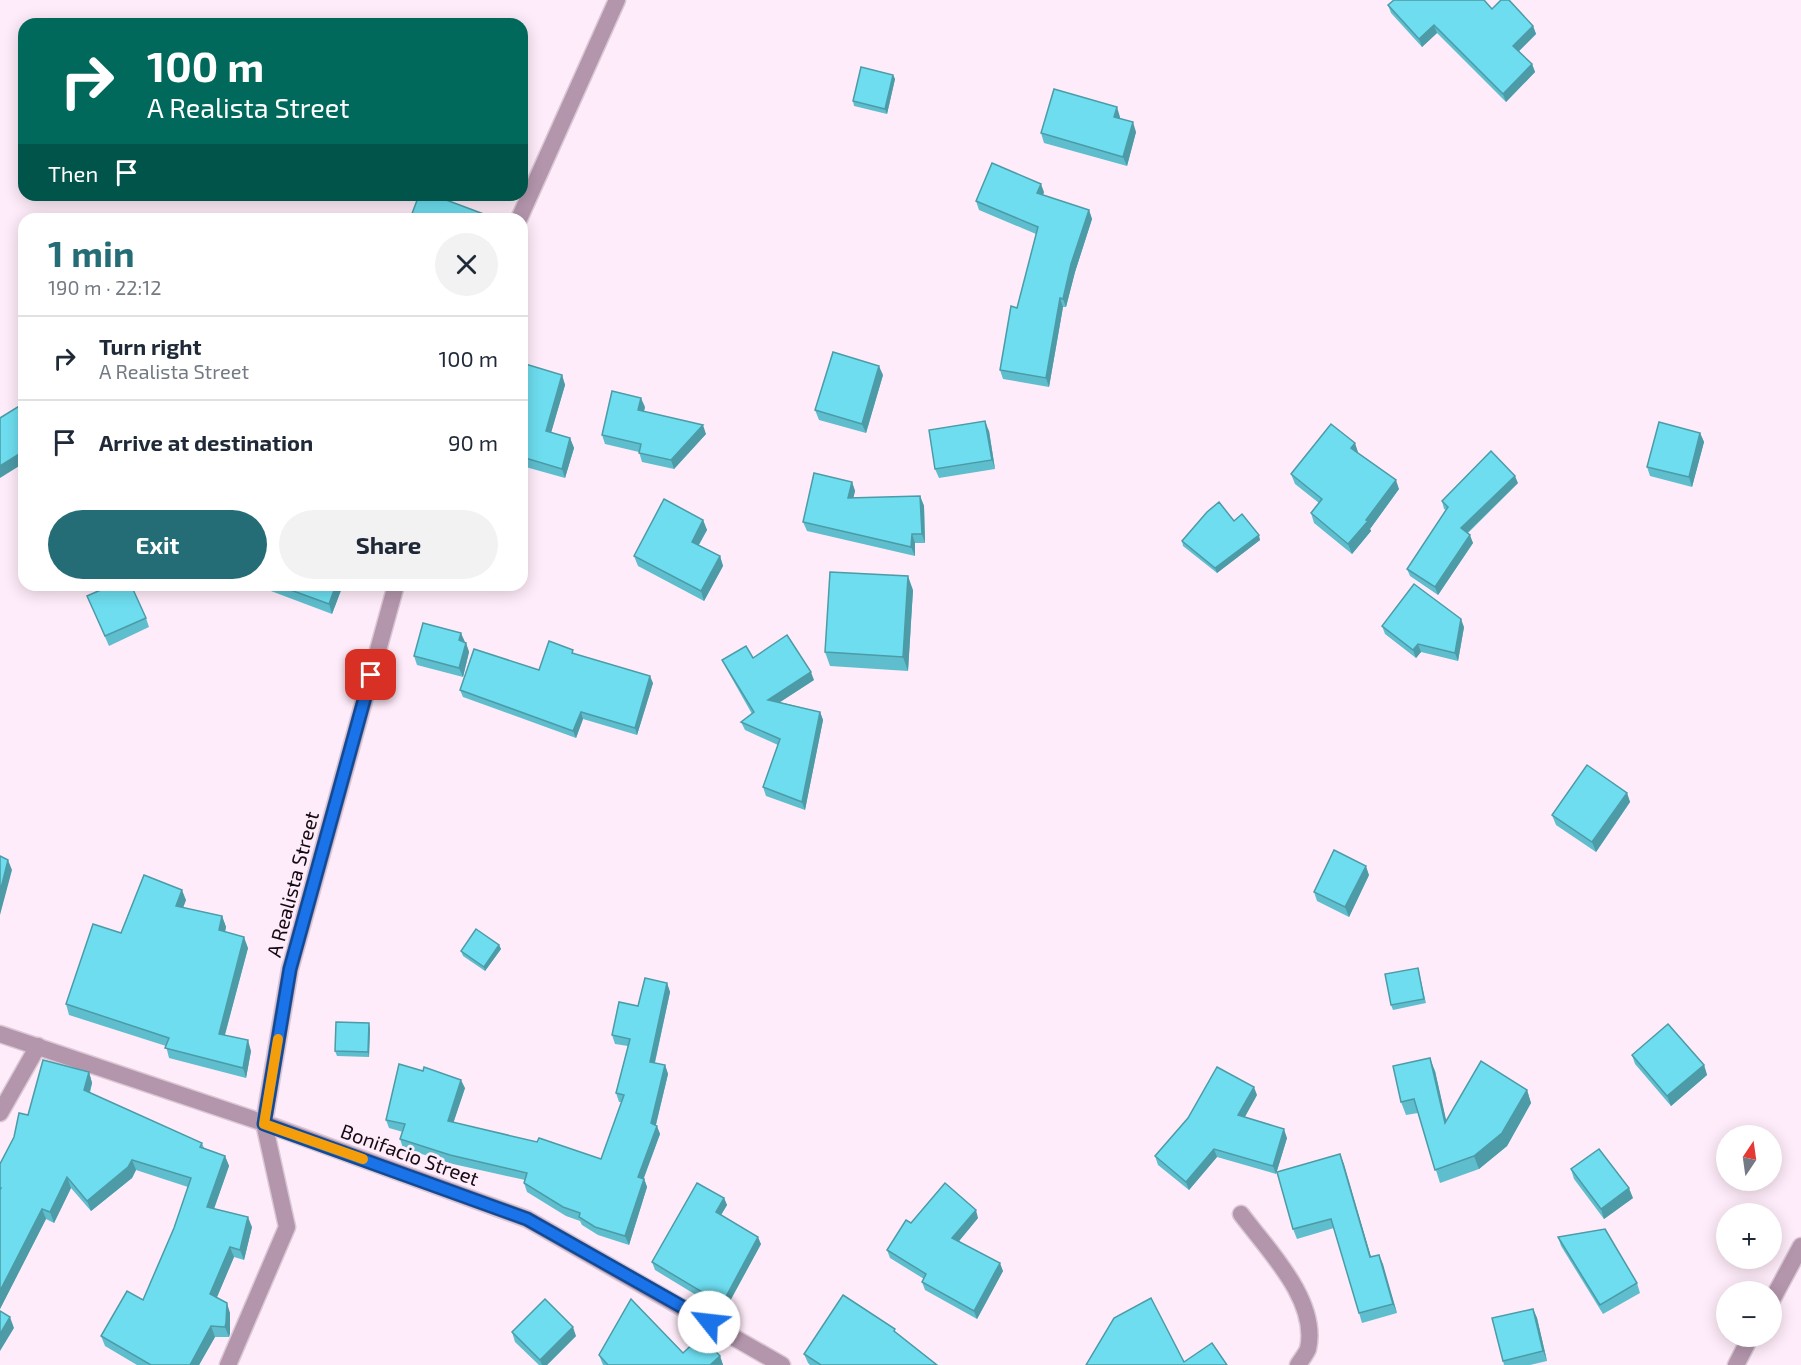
<!DOCTYPE html>
<meta charset="utf-8">
<style>
body{margin:0;font-family:"Exo 2",sans-serif;background:#f2f2f3;color:#1f2937;height:100vh;display:flex;flex-direction:column;font-size:22px;white-space:nowrap}
*{box-sizing:border-box;margin:0}
p{font-size:20px;color:#747a83}
.icon{flex:none;width:33px;height:33px;fill:none;stroke:currentColor;stroke-width:2;stroke-linecap:round;stroke-linejoin:round}
.map{position:relative;flex:1;overflow:hidden}
.panel{position:absolute;left:18px;top:213px;width:510px;height:378px;display:flex;flex-direction:column;background:#fff;border-radius:18px;box-shadow:0 3px 15px #0003}
.panel>*{flex:none}
.hud{position:absolute;left:18px;top:18px;width:510px;height:183px;border-radius:18px;box-shadow:0 3px 15px #0003;background:#00695c;color:#fff;overflow:hidden}
.needle{width:39px;rotate:13deg}
.fabs{position:absolute;left:1716px;top:1125px;display:grid;gap:12px}
.fabs a{display:grid;place-items:center;width:66px;height:66px;border-radius:50%;background:#fff;box-shadow:0 3px 15px #0003;font-size:30px}
.pin{position:absolute;display:grid;place-items:center;width:51px;height:51px;color:#fff;margin:-26px;border-radius:12px;box-shadow:0 3px 9px #0006}
.me{position:absolute;width:66px;margin:-33px;rotate:299deg;stroke-linejoin:round;filter:drop-shadow(0 0 4px #0008)}
.turn{display:flex;align-items:center;gap:21px;height:126px;padding:0 30px;font-size:27px}
.turn .icon{width:78px;height:78px;stroke-width:2.5}
.turn b{display:block;font-size:42px;line-height:51px}
.then{display:flex;align-items:center;height:57px;padding:0 30px;background:#0003;gap:12px;font-size:22px}
.round{display:grid;place-items:center;flex:none;width:63px;height:63px;border-radius:32px;background:#f2f2f3}
.head{display:flex;align-items:center;justify-content:space-between;height:102px;padding:0 30px}
h1{font-size:36px;font-weight:700;line-height:45px;color:#246d77}
.primary-button{display:flex;gap:12px;margin-top:auto;padding:12px 30px}
.primary-button a{flex:1;height:69px;border-radius:36px;background:#246d77;color:#fff;font-size:24px;font-weight:700;line-height:69px;text-align:center}
.primary-button a+a{background:#f2f2f3;color:#1f2937}
ul{padding:0;list-style:none}
li{display:flex;align-items:center;gap:18px;height:84px;padding:0 30px;border-top:2px solid #e0e1e3}
li div{flex:1}
li b{display:block;font-size:22px}
li em{font-style:normal}
.map>svg:first-child{display:block}
</style>
<div class="map">
<svg width="1801" height="1365" viewBox="0 0 1801 1365">
<rect width="100%" height="100%" fill="#ffecfa"/>
<g fill="none" stroke-linecap="round" stroke-linejoin="round">
<g stroke="#dac8d5" stroke-width="19">
<g id="minor">
<path d="M519 219 617 0"/>
<path d="M0 1034 264 1123 527 1219 782 1365"/>
<path d="M0 1113 38 1046"/>
<path d="M1241 1214C1268 1250 1319 1301 1308 1349 1306 1354 1301 1360 1298 1365"/>
<path d="M1772 1300 1801 1246"/>
<path d="M228 1365 287 1227 264 1123 290 969 396 585"/>
<path d="M1736 1365 1751 1336"/>
</g>
</g>
<use href="#minor" stroke="#b496ac" stroke-width="16"/>
</g>
<g fill="#5ebece">
<path d="M1388 5 1492 9 1533 26 1536 34 1519 51 1532 64 1535 72 1506 102 1437 33 1422 47 1391 13Z"/>
<path d="M893 75 895 79 887 114 854 106 853 101Z"/>
<path d="M1120 117V118L1136 132 1127 166 1044 143 1041 133Z"/>
<path d="M1044 192 1043 195 1089 210 1092 219 1075 272 1066 307H1063L1049 387 1003 379 1000 370 1017 308 1036 234 979 210 976 201Z"/>
<path d="M522 363 562 375 565 385 551 432 570 438 574 448 565 478 522 466Z"/>
<path d="M883 375 866 433 819 420 815 410Z"/>
<path d="M645 407 644 411 706 434 674 469 642 462 639 452 605 444 602 435Z"/>
<path d="M989 431 995 469 939 478 935 469Z"/>
<path d="M1700 433 1704 442 1692 487 1650 476 1647 467Z"/>
<path d="M1358 452V453L1399 489 1370 529 1371 531 1352 554 1314 523 1311 513 1319 503 1295 484 1291 474Z"/>
<path d="M852 482 855 491 853 498 920 496 924 506 925 543H915V556L807 531 803 522Z"/>
<path d="M1518 483 1468 533 1473 543 1438 595 1410 576 1407 569 1446 510 1444 509 1442 501Z"/>
<path d="M703 520 707 530 699 545 720 556 723 566 704 601 638 566 634 556Z"/>
<path d="M1234 521 1260 540 1217 573 1183 546 1182 541Z"/>
<path d="M255 585H343L332 614Z"/>
<path d="M913 590 908 671 830 666 825 652Z"/>
<path d="M87 596 146 618 149 627 109 646Z"/>
<path d="M1382 626 1464 627 1458 661 1421 652 1416 658 1385 634Z"/>
<path d="M464 642 466 643 469 652 463 677 417 665 414 656Z"/>
<path d="M575 654 653 683 637 735 583 719 576 738 463 697 460 690 539 670Z"/>
<path d="M753 658 814 680 780 702 820 712 823 720 805 810 766 796 763 787 778 745 745 730 741 722 752 714 726 668 722 660Z"/>
<path d="M1627 793 1630 802 1596 852 1556 825 1552 815Z"/>
<path d="M1369 875 1349 917 1317 901 1314 892Z"/>
<path d="M186 900 183 908 222 916 226 927 225 932 248 948 225 1035 251 1051 246 1078 169 1058 166 1046 69 1015 66 1004 121 933Z"/>
<path d="M499 945 501 949 485 971 463 956 461 951Z"/>
<path d="M1418 968 1426 1003 1393 1010 1391 1005Z"/>
<path d="M667 983 670 992 655 1063 665 1065 668 1074 656 1125 660 1134 644 1178 647 1187 629 1245 598 1235 582 1225 580 1221 566 1216 527 1192 524 1183 525 1180 453 1164 403 1148 400 1139 403 1132 389 1128 386 1120 465 1088 453 1123 601 1159 622 1102H619L616 1093 628 1046 615 1044 612 1035 638 1006Z"/>
<path d="M370 1028 369 1057 337 1056 335 1051Z"/>
<path d="M1632 1055 1704 1065 1707 1075 1671 1106 1635 1064Z"/>
<path d="M1435 1071 1446 1121 1527 1090 1531 1103 1507 1146 1479 1169 1440 1183 1418 1113 1406 1115 1401 1102Z"/>
<path d="M89 1072 92 1083 90 1093 202 1143 204 1148 225 1156 229 1166 214 1209 252 1227 244 1260 234 1257 217 1297 230 1313V1333L229 1337H215L199 1365H137L105 1346 101 1336 143 1300 174 1228 188 1187 136 1170 132 1178 91 1211 71 1188 54 1223 46 1219 0 1309V1164L28 1115Z"/>
<path d="M1257 1095 1244 1118 1287 1138 1276 1174 1217 1157 1189 1190 1158 1165 1155 1156Z"/>
<path d="M1340 1154 1371 1257 1379 1255 1397 1313 1362 1323 1334 1228 1297 1239 1293 1229Z"/>
<path d="M1571 1169 1633 1198 1604 1219 1574 1179Z"/>
<path d="M724 1198 727 1205 721 1215 761 1244 724 1312 655 1270 652 1262Z"/>
<path d="M978 1218 959 1241 1003 1271 977 1319 925 1290 922 1282 924 1279 890 1258 887 1250 911 1223Z"/>
<path d="M1558 1237 1637 1283 1640 1293 1603 1314 1561 1246Z"/>
<path d="M1533 1309 1537 1318 1547 1361 1530 1365H1504L1503 1361Z"/>
<path d="M512 1332 576 1336 547 1365H539L515 1342Z"/>
<path d="M897 1334 937 1365H810L808 1363 804 1354Z"/>
<path d="M683 1353 720 1356 723 1365H603L599 1355Z"/>
</g>
<g fill="#4c9ba7">
<path d="M1434 25 1437 33 1422 47 1419 39Z"/>
<path d="M1533 26 1536 34 1516 54 1513 46Z"/>
<path d="M1532 64 1535 72 1506 102 1503 94Z"/>
<path d="M893 75 895 79 887 114 885 109Z"/>
<path d="M1117 107 1120 117 1117 126 1114 117Z"/>
<path d="M1133 122 1136 132 1127 166 1123 157Z"/>
<path d="M1041 184 1044 192 1040 202 1037 193Z"/>
<path d="M1089 210 1092 219 1075 272 1066 307 1063 299 1071 264Z"/>
<path d="M1060 298 1063 307 1049 387 1046 378Z"/>
<path d="M879 366 883 375 866 433 862 424Z"/>
<path d="M562 375 565 385 549 440 546 431Z"/>
<path d="M641 398 645 407 642 419 638 410Z"/>
<path d="M985 421 989 431 995 469 992 460Z"/>
<path d="M703 425 706 434 674 469 671 460Z"/>
<path d="M1700 433 1704 442 1692 487 1689 477Z"/>
<path d="M570 438 574 448 565 478 562 469Z"/>
<path d="M1355 443 1358 452 1354 458 1351 448Z"/>
<path d="M24 451V463L0 478V466Z"/>
<path d="M1515 476 1518 483 1464 536 1461 528Z"/>
<path d="M1396 480 1399 489 1370 529 1371 531 1352 554 1348 544Z"/>
<path d="M852 482 855 491 851 508 848 498Z"/>
<path d="M920 496 924 506 925 543 922 534Z"/>
<path d="M703 520 707 530 695 551 692 542Z"/>
<path d="M912 534 915 543V556L911 547Z"/>
<path d="M1259 535 1260 540 1217 573 1215 568Z"/>
<path d="M1470 535 1473 543 1438 595 1435 587Z"/>
<path d="M720 556 723 566 704 601 701 591Z"/>
<path d="M908 576 913 590 908 671 903 657Z"/>
<path d="M336 585H343L332 614 329 604Z"/>
<path d="M1461 619 1464 627 1458 661 1455 653Z"/>
<path d="M461 633 465 642 459 640Z"/>
<path d="M466 643 469 652 463 677 459 668Z"/>
<path d="M1418 644 1421 652 1416 658 1413 650Z"/>
<path d="M811 672 814 680 771 708 768 700Z"/>
<path d="M650 676 653 683 637 735 635 728Z"/>
<path d="M581 712 583 719 576 738 573 731Z"/>
<path d="M820 712 823 720 805 810 802 802Z"/>
<path d="M1627 793 1630 802 1596 852 1592 842Z"/>
<path d="M8 860 12 870 0 915V892Z"/>
<path d="M1366 866 1369 875 1349 917 1345 907Z"/>
<path d="M182 890 186 900 179 917 176 906Z"/>
<path d="M222 916 226 927 223 940 219 930Z"/>
<path d="M244 937 248 948 222 1045 219 1034Z"/>
<path d="M499 945 501 949 485 971 484 967Z"/>
<path d="M667 983 670 992 653 1070 650 1062Z"/>
<path d="M369 1023 370 1028 369 1057 368 1052Z"/>
<path d="M248 1040 251 1051 246 1078 243 1068Z"/>
<path d="M1430 1058 1435 1071 1450 1137 1445 1123Z"/>
<path d="M665 1065 668 1074 654 1132 651 1123Z"/>
<path d="M1704 1065 1707 1075 1671 1106 1667 1096Z"/>
<path d="M89 1072 92 1083 87 1101 84 1090Z"/>
<path d="M461 1080 465 1088 451 1130 448 1121Z"/>
<path d="M1254 1087 1257 1095 1241 1124 1238 1115Z"/>
<path d="M1527 1090 1531 1103 1507 1146 1479 1169 1474 1156Z"/>
<path d="M657 1126 660 1134 641 1185 638 1177Z"/>
<path d="M1284 1129 1287 1138 1276 1174 1273 1166Z"/>
<path d="M1214 1149 1217 1157 1189 1190 1186 1182Z"/>
<path d="M1340 1154 1344 1164 1374 1267 1370 1257Z"/>
<path d="M225 1156 229 1166 211 1217 207 1207Z"/>
<path d="M132 1160 136 1170 132 1178 91 1211 87 1201Z"/>
<path d="M67 1177 71 1188 54 1223 50 1212Z"/>
<path d="M644 1179 647 1187 629 1245 625 1236Z"/>
<path d="M1629 1188 1633 1198 1604 1219 1601 1209Z"/>
<path d="M724 1198 727 1205 718 1220 716 1212Z"/>
<path d="M42 1209 46 1219 0 1309V1291Z"/>
<path d="M976 1210 978 1218 955 1246 952 1238Z"/>
<path d="M248 1217 252 1227 244 1260 240 1250Z"/>
<path d="M758 1237 761 1244 724 1312 722 1304Z"/>
<path d="M230 1247 234 1257 214 1304 210 1294Z"/>
<path d="M1379 1255 1383 1264 1397 1313 1393 1304Z"/>
<path d="M1000 1263 1003 1271 977 1319 974 1311Z"/>
<path d="M227 1303 230 1313V1333L229 1337 225 1327Z"/>
<path d="M1533 1309 1537 1318 1547 1361 1543 1351Z"/>
<path d="M10 1317 14 1328 0 1351V1334Z"/>
<path d="M211 1326 215 1337 199 1365H190Z"/>
<path d="M573 1327 576 1336 547 1365H542L540 1360Z"/>
<path d="M720 1356 723 1365H710Z"/>
</g>
<g fill="#6dddef" stroke="#4c9ba7" stroke-width="1.5">
<path d="M1394 0H1484L1492 9 1501 0H1509L1533 26 1513 46 1532 64 1503 94 1434 25 1419 39 1388 5Z"/>
<path d="M861 67 893 75 885 109 853 101Z"/>
<path d="M1054 89 1117 107 1114 117 1133 122 1123 157 1041 133Z"/>
<path d="M992 163 1041 184 1037 193 1089 210 1071 264 1063 299 1060 298 1046 378 1000 370 1011 306 1017 308 1038 227 976 201Z"/>
<path d="M419 195H433L489 216 488 219H410Z"/>
<path d="M833 352 879 366 862 424 815 410Z"/>
<path d="M522 363 562 375 546 431 570 438 562 469 522 457Z"/>
<path d="M612 391 641 398 638 410 703 425 671 460 639 453 641 444 602 435Z"/>
<path d="M24 403V451L0 466V418Z"/>
<path d="M985 421 992 460 935 469 929 430Z"/>
<path d="M1659 422 1700 433 1689 477 1647 467Z"/>
<path d="M1331 424 1355 443 1351 448 1396 480 1366 520 1368 521 1348 544 1311 513 1322 499 1291 474Z"/>
<path d="M1491 451 1515 476 1461 528 1470 535 1435 587 1407 569 1448 507 1442 501Z"/>
<path d="M814 473 852 482 848 498 920 496 922 534H912L911 547 803 522Z"/>
<path d="M664 499 703 520 692 542 720 556 701 591 634 556Z"/>
<path d="M1219 502 1234 521 1242 514 1259 535 1215 568 1182 541 1207 512Z"/>
<path d="M830 572 908 576 903 657 825 652Z"/>
<path d="M1414 584 1461 619 1455 653 1418 644 1413 650 1382 626Z"/>
<path d="M112 585H131L146 618 105 636 87 596Z"/>
<path d="M277 585H336L329 604Z"/>
<path d="M423 623 461 633 459 640 466 643 459 668 414 656Z"/>
<path d="M787 635 811 672 768 700 820 712 802 802 763 787 780 739 741 722 754 712 722 660 746 646 753 658Z"/>
<path d="M549 641 573 650 572 653 650 676 635 728 581 712 573 731 460 690 474 649 539 670Z"/>
<path d="M1587 765 1627 793 1592 842 1552 815Z"/>
<path d="M1334 850 1366 866 1345 907 1314 892Z"/>
<path d="M0 856 8 860 0 892Z"/>
<path d="M144 875 182 890 176 906 222 916 219 930 244 937 219 1034 248 1040 243 1068 165 1048 169 1038 66 1004 93 924 121 933Z"/>
<path d="M476 929 499 945 484 967 461 951Z"/>
<path d="M1418 968 1424 999 1391 1005 1385 974Z"/>
<path d="M645 978 667 983 650 1062 665 1065 651 1123 657 1126 638 1177 644 1179 625 1236 595 1227 579 1217 580 1213 563 1207 524 1183 527 1173 450 1155 400 1139 405 1124 386 1120 399 1064 423 1071 424 1067 461 1080 448 1121 537 1142 539 1138 601 1159 624 1095 616 1093 630 1039 612 1035 619 1002 638 1006Z"/>
<path d="M336 1022 369 1023 368 1052 335 1051Z"/>
<path d="M1668 1024 1704 1065 1667 1096 1632 1055Z"/>
<path d="M1430 1058 1445 1123 1481 1061 1527 1090 1502 1133 1474 1156 1435 1170 1414 1099 1401 1102 1393 1066Z"/>
<path d="M43 1060 89 1072 84 1090 202 1143 200 1147 225 1156 207 1207 248 1217 240 1250 230 1247 210 1294 227 1303 226 1323 225 1327 211 1326 190 1365H151L101 1336 127 1291 143 1300 174 1228 191 1178 132 1160 128 1167 87 1201 67 1177 50 1212 42 1209 0 1291V1190L1 1188H0V1164L14 1137 19 1113 28 1115Z"/>
<path d="M1217 1067 1254 1087 1238 1115 1284 1129 1273 1166 1214 1149 1186 1182 1155 1156 1188 1118Z"/>
<path d="M1599 1149 1629 1188 1601 1209 1571 1169Z"/>
<path d="M1340 1154 1370 1257 1379 1255 1393 1304 1359 1313 1331 1219 1293 1229 1277 1172Z"/>
<path d="M697 1183 724 1198 716 1212 758 1237 722 1304 652 1262Z"/>
<path d="M945 1183 976 1210 952 1238 1000 1263 974 1311 922 1282 926 1274 887 1250 906 1220 911 1223Z"/>
<path d="M1605 1229 1637 1283 1600 1305 1558 1237Z"/>
<path d="M843 1295 895 1329 894 1331 937 1365H821L804 1354Z"/>
<path d="M1151 1298 1184 1362 1212 1343 1227 1365H1086L1114 1318Z"/>
<path d="M545 1299 573 1327 540 1360 512 1332Z"/>
<path d="M631 1299 683 1353 701 1336 720 1356 710 1365H608L599 1355Z"/>
<path d="M1533 1309 1543 1351 1503 1361 1492 1318Z"/>
<path d="M0 1311 10 1317 0 1334Z"/>
</g>
<g fill="none" stroke-linecap="round" stroke-linejoin="round">
<g stroke="#114b97" stroke-width="15">
<path id="route" d="M371 675 290 969 264 1124 527 1219 709 1322"/>
</g>
<use href="#route" stroke="#1a73e8" stroke-width="10"/>
<path stroke="#f59e0b" stroke-width="10" d="M278 1039 264 1124 363 1159"/>
</g>
<g text-anchor="middle" dominant-baseline="central" stroke-width="6" stroke-linejoin="round" paint-order="stroke">
<g font-size="20" fill="#150b13" stroke="#ffecfa">
<text transform="translate(292 884) rotate(-75)">A Realista Street</text>
<text transform="translate(410 1154) rotate(20)">Bonifacio Street</text>
</g>
</g>
</svg>
<div class="fabs">
<a><svg class="needle" viewBox="-14 -14 28 28"><path d="M0-13l5 13h-10z" fill="#e53935"/><path d="M0 13l5-13h-10z" fill="#747a83"/></svg></a>
<a>+</a>
<a>−</a>
</div>
<div class="pin" style="left:371px;top:675px;background:#d93025"><svg class="icon" aria-label="arrive" viewBox="0 0 24 24"><path d="M6 21V4h12l-3 4 3 4H6"/></svg></div>
<svg class="me" style="left:709px;top:1322px" viewBox="-20 -20 40 40"><circle r="19" fill="#fff"/><path d="M0-13L10 11 0 6-10 11z" fill="#1a73e8"/></svg>
<div class="hud">
<div class="turn"><svg class="icon" aria-label="right" viewBox="0 0 24 24"><path d="M7 20v-9h11M14 6l5 5-5 5"/></svg><div><b>100 m</b>A Realista Street</div></div>
<div class="then">Then<svg class="icon" aria-label="arrive" viewBox="0 0 24 24"><path d="M6 21V4h12l-3 4 3 4H6"/></svg></div>
</div>
<section class="panel">
<div class="head"><div><h1>1 min</h1><p>190 m · 22:12</p></div><a class="round"><svg class="icon" aria-label="close" viewBox="0 0 24 24"><path d="M6 6l12 12M18 6L6 18"/></svg></a></div>
<ul>
<li><svg class="icon" aria-label="right" viewBox="0 0 24 24"><path d="M7 20v-9h11M14 6l5 5-5 5"/></svg><div><b>Turn right</b><p>A Realista Street</p></div><em>100 m</em></li>
<li><svg class="icon" aria-label="arrive" viewBox="0 0 24 24"><path d="M6 21V4h12l-3 4 3 4H6"/></svg><div><b>Arrive at destination</b></div><em>90 m</em></li>
</ul>
<div class="primary-button"><a>Exit</a><a>Share</a></div>
</section>
</div>
